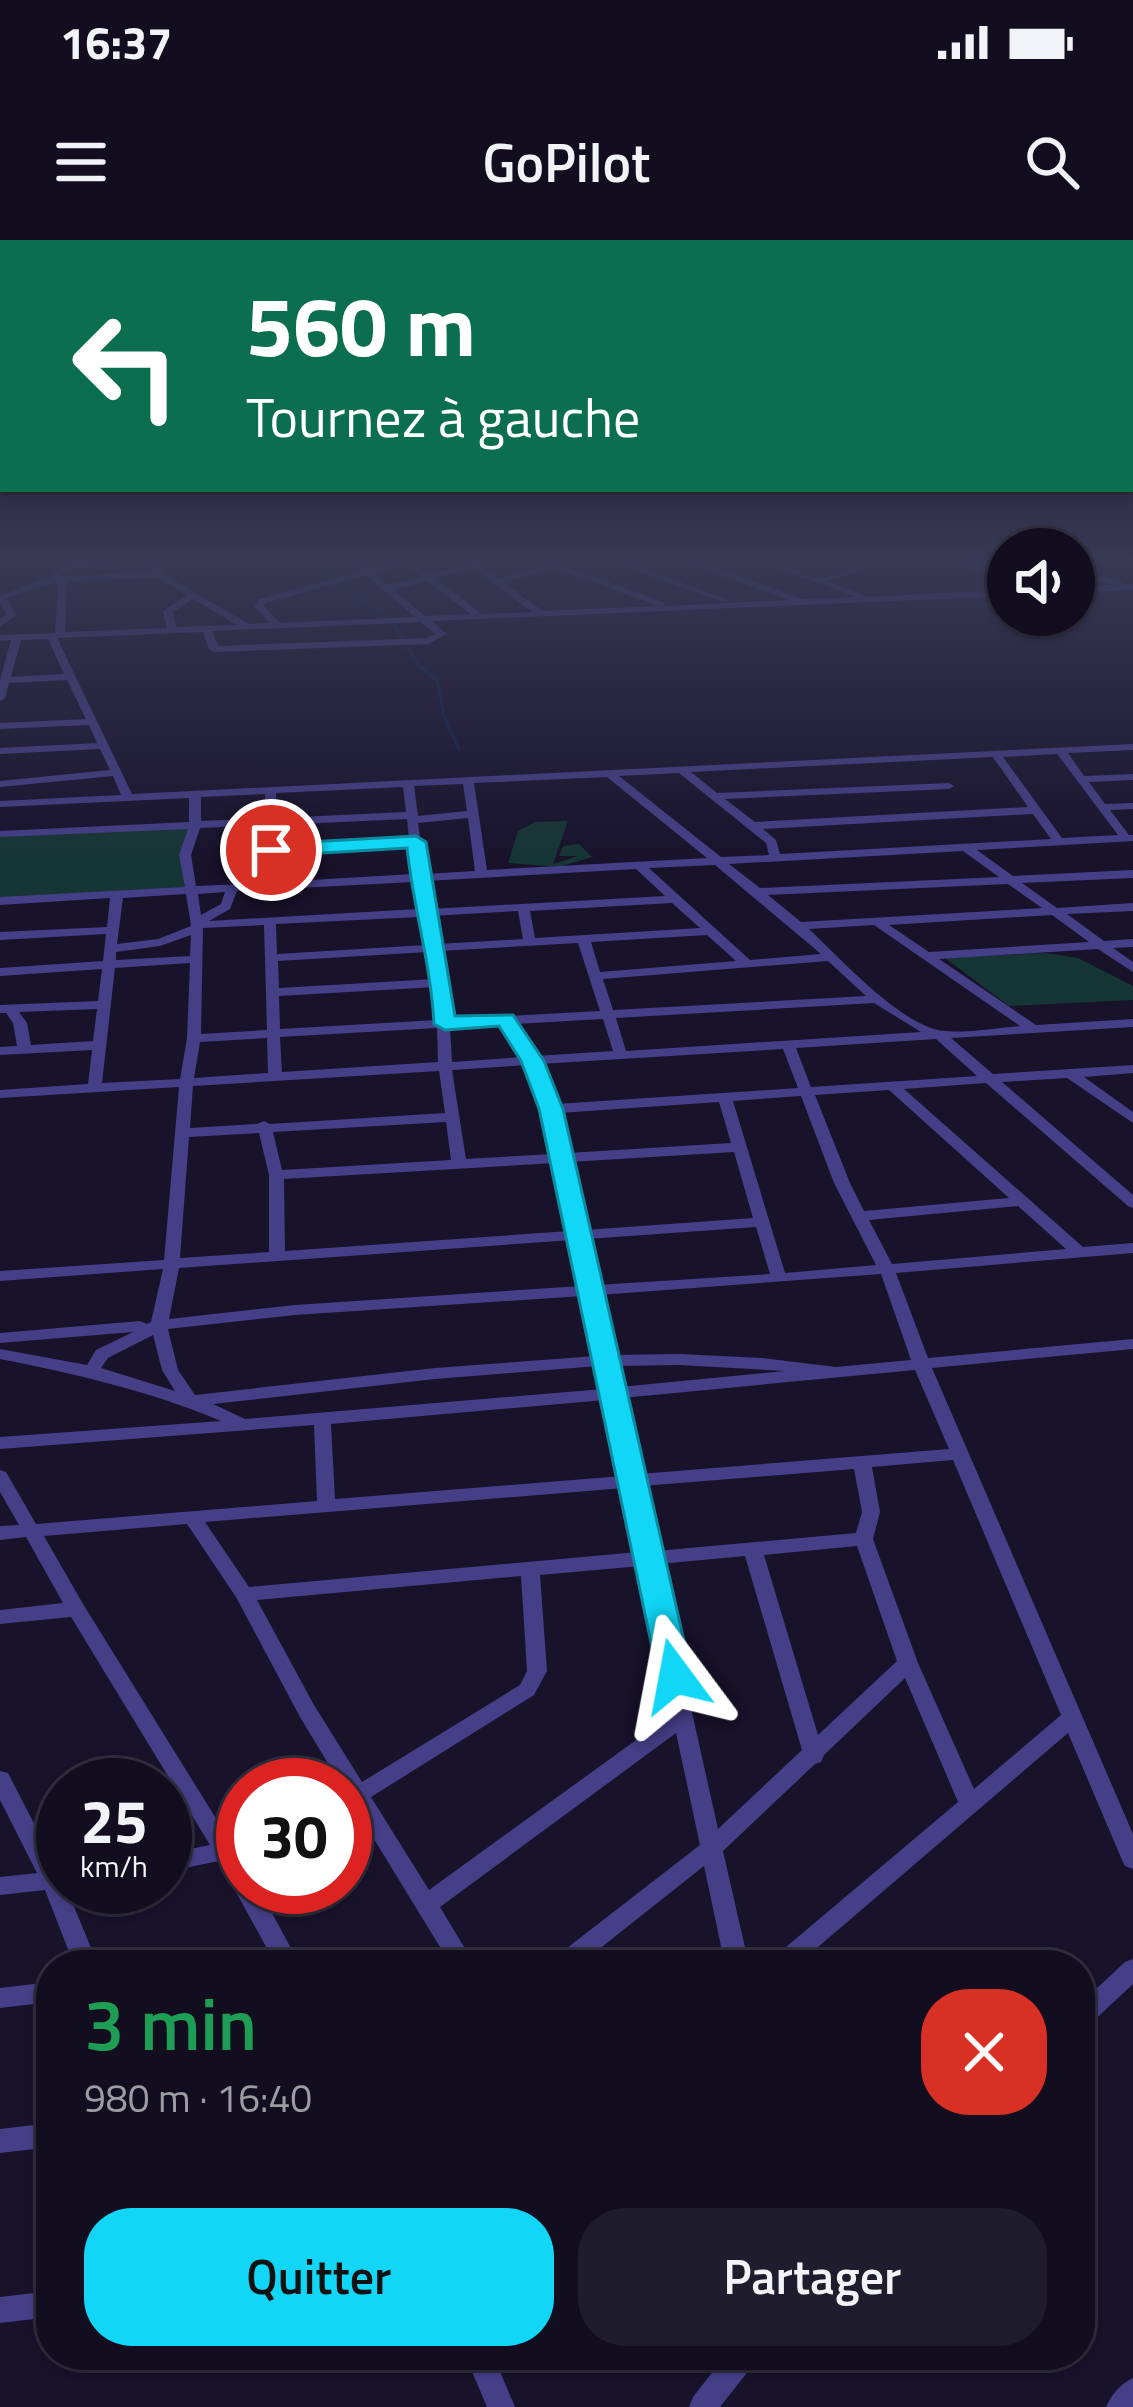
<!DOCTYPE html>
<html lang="fr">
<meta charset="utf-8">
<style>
body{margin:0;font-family:"Titillium Web",sans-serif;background:#1f1c2d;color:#f1f3f6;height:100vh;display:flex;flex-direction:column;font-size:45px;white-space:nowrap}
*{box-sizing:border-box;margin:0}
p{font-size:39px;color:#9c9ca5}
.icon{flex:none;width:66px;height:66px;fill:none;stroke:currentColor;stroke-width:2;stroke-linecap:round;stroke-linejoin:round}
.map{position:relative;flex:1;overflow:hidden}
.panel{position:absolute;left:36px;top:1710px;width:1059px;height:420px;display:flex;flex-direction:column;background:#120e20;border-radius:48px;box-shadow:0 3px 9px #0004,0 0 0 3px #312e3e}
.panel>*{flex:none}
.top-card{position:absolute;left:0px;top:0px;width:1134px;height:252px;box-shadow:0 3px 9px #0004,0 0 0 3px #312e3e;background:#0b6e4f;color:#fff;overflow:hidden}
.fabs{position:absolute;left:987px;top:288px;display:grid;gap:24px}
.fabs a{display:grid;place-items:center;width:108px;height:108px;border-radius:50%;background:#120e20;box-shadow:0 3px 9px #0004,0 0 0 3px #312e3e;font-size:60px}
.speed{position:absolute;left:36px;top:1518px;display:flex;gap:24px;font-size:60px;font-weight:700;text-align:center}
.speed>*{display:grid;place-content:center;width:156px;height:156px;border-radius:50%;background:#120e20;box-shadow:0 3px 9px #0004,0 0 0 3px #312e3e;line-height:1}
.speed small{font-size:30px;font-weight:400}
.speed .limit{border:18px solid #d22;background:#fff;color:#111}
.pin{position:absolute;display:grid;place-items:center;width:102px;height:102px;color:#fff;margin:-51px;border:6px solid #fff;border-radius:50%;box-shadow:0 3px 12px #0007}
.me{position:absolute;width:132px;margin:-66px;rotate:347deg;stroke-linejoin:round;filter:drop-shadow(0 0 9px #0008)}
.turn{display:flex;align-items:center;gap:42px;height:252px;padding:0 48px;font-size:54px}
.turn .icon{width:156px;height:156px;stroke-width:2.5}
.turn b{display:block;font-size:84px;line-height:102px}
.round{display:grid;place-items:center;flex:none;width:126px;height:126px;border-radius:48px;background:#1f1c2d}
.summary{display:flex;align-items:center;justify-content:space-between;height:204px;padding:0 48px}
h1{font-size:72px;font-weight:600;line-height:90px;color:#1e9e55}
.button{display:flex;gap:24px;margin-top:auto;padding:24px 48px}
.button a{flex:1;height:138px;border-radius:48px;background:#11d6f6;color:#111;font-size:48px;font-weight:600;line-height:138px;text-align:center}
.button a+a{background:#1f1c2d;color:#f1f3f6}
.status{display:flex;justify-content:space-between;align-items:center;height:84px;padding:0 60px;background:#120e20;direction:ltr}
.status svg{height:33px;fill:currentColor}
header{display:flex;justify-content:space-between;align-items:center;height:156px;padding:0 48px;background:#120e20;font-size:54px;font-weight:600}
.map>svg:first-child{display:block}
</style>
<div class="status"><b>16:37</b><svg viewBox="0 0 49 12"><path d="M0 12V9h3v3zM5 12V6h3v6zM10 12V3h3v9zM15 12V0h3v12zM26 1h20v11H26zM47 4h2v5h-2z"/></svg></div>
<header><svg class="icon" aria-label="menu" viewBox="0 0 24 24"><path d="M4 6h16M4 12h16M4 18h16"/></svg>GoPilot<svg class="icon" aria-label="search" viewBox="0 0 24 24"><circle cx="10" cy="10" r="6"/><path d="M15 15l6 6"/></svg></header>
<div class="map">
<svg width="1133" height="2167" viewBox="0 0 1133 2167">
<rect width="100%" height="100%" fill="#18122b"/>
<g fill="#163535">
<path d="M568 581 553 624 578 616H559L563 606 579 604 592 617 559 627 508 623 518 591 535 582Z"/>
<path d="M190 586 189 648 0 659V596Z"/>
<path d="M1046 713 1078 718 1133 746V760L1009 766 945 718Z"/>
</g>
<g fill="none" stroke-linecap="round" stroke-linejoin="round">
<path stroke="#0d2149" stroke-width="3" d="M312 321 340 339 361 361 389 376 419 426 437 440 444 477 459 509"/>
<g fill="#453f88" fill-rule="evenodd">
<path d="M70 321H136L132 324 71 329 61 336 153 332 143 321H152L168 337 249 384 270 383 254 366 259 359 361 331 350 321H359L369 329C398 321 405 315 430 334L482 321H495L481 326 498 338 565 321 568 323 564 326 664 362V366L788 360 685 321H696L802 359 856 357 760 321C782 321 801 337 819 338 836 338 865 321 888 321L827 341 868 357 1008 350V356L432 381 446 394 429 404 214 412 209 409 203 392 57 398 132 554 1133 504V510L1068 513 1084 536 1133 534V540L1089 542 1105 564 1133 563V569L1110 570 1129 595H1133V601L977 610 1013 636 1133 630V638L1022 643 1057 668 1133 663V671L1067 674 1104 701 1133 699V707L1113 708 1133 722V732L1098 709 939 719 1036 785 1133 779V787L951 798 993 834 1133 825V833L1084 837 1133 872V883L1067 838 1002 842 1133 955V968L1128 966 986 843 904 849 1083 1007 1133 1003V1013L896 1033 928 1118 1133 1099V1109L932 1128 1133 1594V1629L1125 1626 1122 1620 1068 1493 797 1725H769L773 1718 958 1562 905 1438 824 1515 821 1522 815 1524 723 1611 749 1725H725L704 1626 579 1725H550L554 1718 700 1605 676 1493 440 1667 475 1725H451L355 1568 345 1572V1545H341L300 1477 236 1357 187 1284 44 1296 83 1364 230 1601 243 1598V1616L240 1617 243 1621V1647H258L300 1725H276L219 1621 165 1632V1614L210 1605 71 1377 0 1384V1370L63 1363 26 1297 0 1300V1286L19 1285 0 1252V1230L6 1232 36 1284 317 1261 314 1185 0 1209V1197L221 1181C150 1151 76 1134 0 1119V1109L87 1125 96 1110 133 1092 0 1103V1093L140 1081 147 1084 151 1082 163 1029 0 1041V1031L164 1020 179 847 0 858V850L88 844 92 810 0 815V807L17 806 13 783 6 773H0V765L98 761 102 729 0 736V728L103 721 106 694 0 700V692L107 687 110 658 0 665V657L185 647 179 615 188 589 0 597V591L189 582V558L0 567V561L121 555 113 536 0 547V541L110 530 100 509 0 514V508L97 503 89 485 0 489V483L86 479 67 440 9 443 5 458 0 461V440L11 400 0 401V395L55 393 58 342 8 357 7 359 16 375 0 387V379L6 374 0 363V356L49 337ZM406 324 422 337 388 345 373 333ZM473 328 532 372 482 374 435 338ZM555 328 658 366 543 371 503 342ZM366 335 415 377 280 383 264 366 265 363ZM157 337 187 355 163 371 167 388 65 392 67 341ZM427 341 471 374 425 376 393 350ZM193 359 237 385 176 387 173 372ZM421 382 435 394 427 398 218 406 212 391ZM48 399 64 434 11 437 21 400ZM1057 514 1058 515 1118 595 1062 598 1003 517ZM993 517 1028 567 755 582 725 559 949 549 954 546 949 543 717 553 691 532ZM679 533 766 603 769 615 721 617 619 536ZM607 537 707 618 487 630 474 543ZM463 544 467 571 418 576 414 546ZM403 547 406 572 276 578V553ZM265 554V578L201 581V557ZM1033 574 1051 599 780 614 776 600 763 589ZM468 578 475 631 425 634 418 583ZM407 579 409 599 276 606V585ZM265 585V643L196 646 191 615 200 588ZM410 606 413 634 277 642 276 613ZM963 611 999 637 760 648 729 624ZM715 625 821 714 750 720 649 628ZM636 629 665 656 430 669 426 641ZM414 642 418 669 209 681 230 669 237 651ZM1008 644 1042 668 801 682 768 655ZM225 652 221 664 201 675 198 654ZM186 654 191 686 158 699 117 704 123 658ZM672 663 700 688 535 698 530 671ZM518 671 523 699 438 704 431 676ZM1052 675 1089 702 929 712 889 685ZM419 677 426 705 277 714 276 684ZM264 685 267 790 201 794 203 688ZM874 685 1020 786C996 788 968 793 944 791 902 787 839 717 809 689ZM191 695 190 716 116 720V712L160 706ZM707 695 736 721 600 732 591 702ZM578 703 600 771 450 779 448 743 440 711ZM428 712 435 739 279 748 278 721ZM828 721 866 756 613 770 603 739ZM190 723 187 798 180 839 102 843 115 728ZM436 747 437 780 280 789 279 756ZM874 763 921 792 626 811 616 778ZM97 769 93 801 31 805 27 783 19 772ZM603 779 613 811 536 816 515 784ZM502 784 523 817 452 822 450 787ZM437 788 438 822 282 832 280 797ZM267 798 268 833 194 838 200 802ZM936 799 977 836 811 847 796 808ZM783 809 798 848 556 864 540 824ZM527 825 544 869 553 914 466 919 452 830ZM439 831 445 873 270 884 264 881 257 884 190 888 193 846ZM889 850 1009 958 864 971 850 943 815 855ZM801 856 834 943 876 1025 785 1033 733 861ZM719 862 731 903 568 913 559 873ZM446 882 451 920 282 930 273 892ZM259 893 269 935V1012L180 1018 189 897ZM734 912 753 978 585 990 570 922ZM555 923 570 991 285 1011 284 939ZM1018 966 1066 1009 892 1024 869 980ZM756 987 770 1034 597 1045 587 999ZM572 1000 581 1046 295 1065 169 1079 179 1028ZM881 1034 911 1120 836 1127 762 1118 680 1114 613 1115 599 1055ZM583 1056 596 1116 435 1128 195 1155 178 1130 168 1089 295 1075ZM153 1095 162 1130 175 1151 101 1128 108 1118ZM680 1125 785 1131 620 1147 615 1126ZM598 1126 603 1149 245 1179 213 1164 435 1139ZM915 1130 949 1209 639 1234 622 1158ZM605 1160 622 1236 335 1259 331 1184ZM953 1220 1061 1475 974 1549 918 1423 873 1299 880 1272 872 1227ZM854 1229 862 1272 856 1293 656 1311 642 1246ZM624 1248 638 1312 249 1347 205 1282ZM857 1306 897 1421 818 1495 764 1315ZM745 1316 802 1510 718 1589 659 1324ZM641 1326 672 1474 429 1650 371 1557 534 1455 547 1431 540 1335ZM521 1336 527 1431 520 1445 362 1542 314 1465 257 1360Z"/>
<path d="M610 321H621L730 360 723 362Z"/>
<path d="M945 321H958L1008 334V340Z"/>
<path d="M1074 328 1122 342 1123 345 1133 344V350L1074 353V347L1114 345 1074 334Z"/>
<path d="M0 1531 8 1533 58 1630H63V1647H66L98 1725H74L45 1650 0 1655V1637L37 1633 0 1560Z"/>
<path d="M1133 1719V1744L1088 1786 1080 1790V1764L1125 1722Z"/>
<path d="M51 1742V1762L0 1768V1748Z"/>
<path d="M51 1883V1907L0 1913V1889Z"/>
<path d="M51 2051V2077L0 2083V2057Z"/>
<path d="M465 2115H493L515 2167H487Z"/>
<path d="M726 2115H757L753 2125 720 2167H689L693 2157Z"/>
<path d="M1133 2138V2167H1106C1112 2154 1120 2144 1133 2138Z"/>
</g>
</g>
<linearGradient id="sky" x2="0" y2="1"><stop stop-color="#0d0a18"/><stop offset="0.51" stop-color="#373955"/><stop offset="1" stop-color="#373955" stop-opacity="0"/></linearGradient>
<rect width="1133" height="624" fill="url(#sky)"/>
<path fill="#11d6f6" stroke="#0b8ba0" stroke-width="3" d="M416 596 426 602 455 776 513 775 544 821 563 869 692 1436 687 1445 675 1449 663 1445 658 1436 539 869 521 821 499 786 445 790 434 784C431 724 413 667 407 608L271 616 261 610 271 604Z"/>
</svg>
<div class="fabs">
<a><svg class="icon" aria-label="sound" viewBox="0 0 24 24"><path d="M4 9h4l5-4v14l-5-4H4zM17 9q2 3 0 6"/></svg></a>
</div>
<div class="speed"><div>25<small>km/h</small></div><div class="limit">30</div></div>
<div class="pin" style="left:271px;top:610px;background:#d93025"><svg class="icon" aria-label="arrive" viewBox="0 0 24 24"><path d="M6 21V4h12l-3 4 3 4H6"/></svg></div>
<svg class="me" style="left:675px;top:1436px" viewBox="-20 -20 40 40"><path d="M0-17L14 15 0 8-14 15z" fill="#11d6f6" stroke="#fff" stroke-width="4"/></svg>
<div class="top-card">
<div class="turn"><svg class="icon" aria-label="left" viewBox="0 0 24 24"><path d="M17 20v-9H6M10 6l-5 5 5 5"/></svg><div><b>560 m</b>Tournez à gauche</div></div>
</div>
<section class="panel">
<div class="summary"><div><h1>3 min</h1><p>980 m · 16:40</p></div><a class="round" style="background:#d93025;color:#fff"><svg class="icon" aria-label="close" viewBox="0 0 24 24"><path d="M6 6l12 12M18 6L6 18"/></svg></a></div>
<div class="button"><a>Quitter</a><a>Partager</a></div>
</section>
</div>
